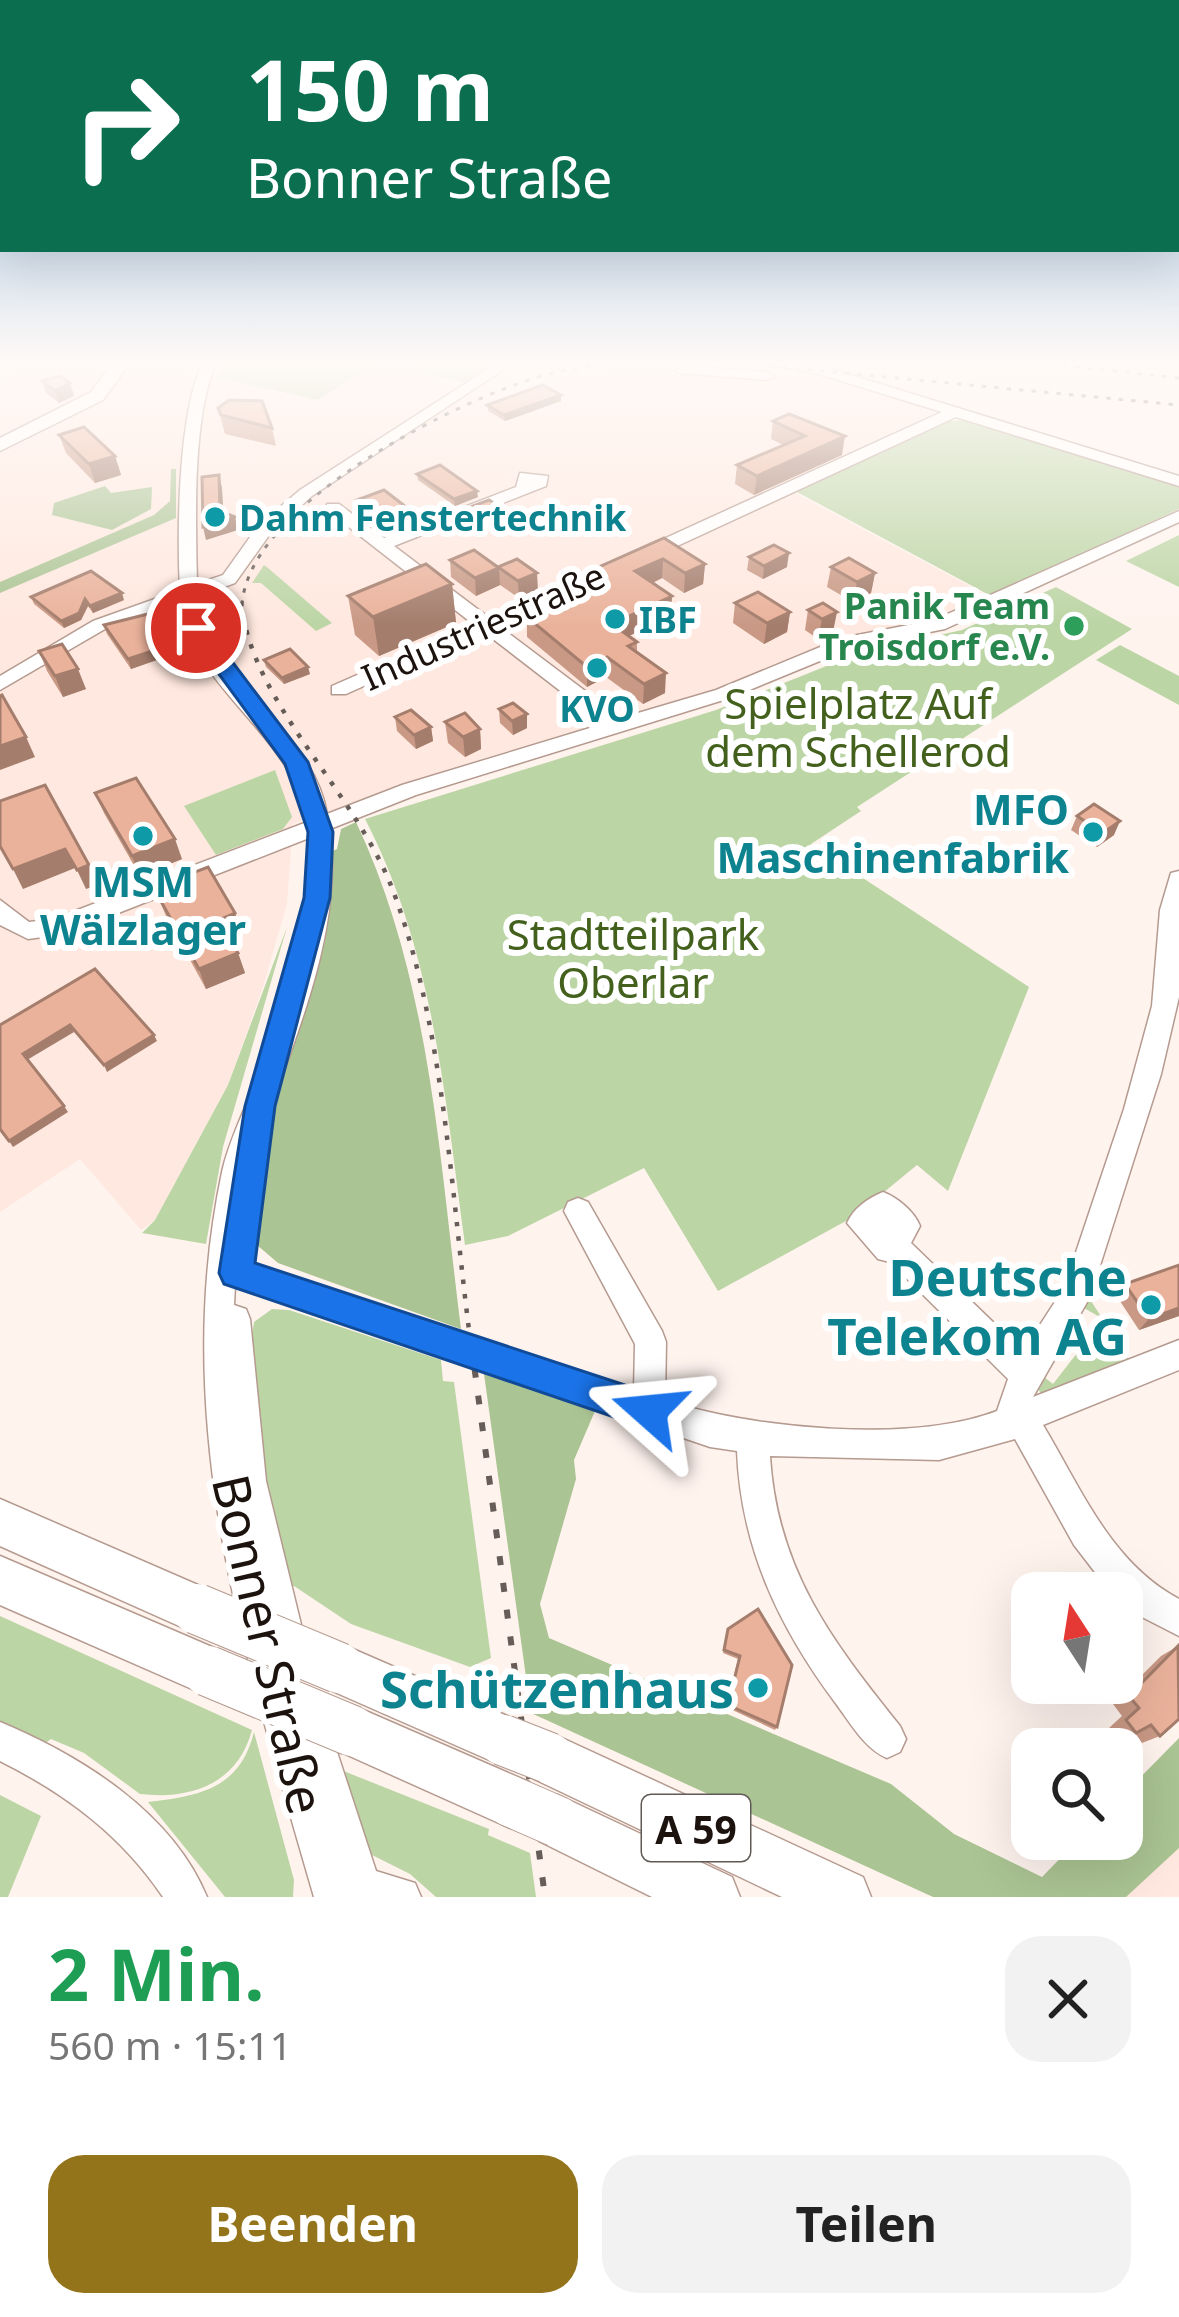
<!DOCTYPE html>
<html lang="de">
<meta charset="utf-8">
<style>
body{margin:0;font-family:"Noto Sans",sans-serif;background:#f2f2f2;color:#222;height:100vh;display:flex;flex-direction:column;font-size:45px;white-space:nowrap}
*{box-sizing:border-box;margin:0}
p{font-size:39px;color:#767676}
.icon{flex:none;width:66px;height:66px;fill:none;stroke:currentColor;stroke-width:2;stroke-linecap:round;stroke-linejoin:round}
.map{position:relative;height:1897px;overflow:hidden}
.sheet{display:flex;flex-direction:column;background:#fff;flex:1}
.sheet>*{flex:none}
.top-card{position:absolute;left:0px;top:0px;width:1179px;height:252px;box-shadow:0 12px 48px #0002;background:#0b6e4f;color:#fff;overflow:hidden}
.needle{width:78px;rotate:348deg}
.tools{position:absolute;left:1011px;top:1572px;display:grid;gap:24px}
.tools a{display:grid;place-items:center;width:132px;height:132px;border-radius:24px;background:#fff;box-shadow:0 12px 48px #0002;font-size:60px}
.pin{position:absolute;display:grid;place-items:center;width:102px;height:102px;color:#fff;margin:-51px;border:6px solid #fff;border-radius:50%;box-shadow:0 3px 12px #0007}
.me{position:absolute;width:132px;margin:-66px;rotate:288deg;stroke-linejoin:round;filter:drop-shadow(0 0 9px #0008)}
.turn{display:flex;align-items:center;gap:42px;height:252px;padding:0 48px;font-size:54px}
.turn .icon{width:156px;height:156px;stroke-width:2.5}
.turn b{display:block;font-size:84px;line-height:102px}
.round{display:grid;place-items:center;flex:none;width:126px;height:126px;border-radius:36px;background:#f2f2f2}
.summary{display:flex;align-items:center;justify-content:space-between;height:204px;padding:0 48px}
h1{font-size:72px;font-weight:700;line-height:90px;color:#1e9e55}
.action{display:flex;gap:24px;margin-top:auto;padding:24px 48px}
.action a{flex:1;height:138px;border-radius:36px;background:#94741b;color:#fff;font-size:48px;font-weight:700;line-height:138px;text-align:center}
.action a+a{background:#f2f2f2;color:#222}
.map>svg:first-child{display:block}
</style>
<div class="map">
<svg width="1179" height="1897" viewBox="0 0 1179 1897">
<rect width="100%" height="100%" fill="#fff3ee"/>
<g fill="#ffe8df">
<path d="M36 360H188L187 378 215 377 318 400 375 364 498 400 592 375 634 370 729 371 786 380 850 381 941 411 786 488 990 597 927 622 848 636 734 683 445 770 293 824 287 904 263 987 228 1085 155 1220 141 1230 80 1159 0 1212V387Z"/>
<path d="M1179 1845V1897H1125Z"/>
</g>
<g fill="#bcd5a5">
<path d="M230 360H362L375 364 318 400 215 377Z"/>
<path d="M427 360H506L467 383 410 371Z"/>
<path d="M965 420 1179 485V509L991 596 797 492 948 421Z"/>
<path d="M1179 535V587L1126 561Z"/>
<path d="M264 565 268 568 332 623 316 631 261 583H252Z"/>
<path d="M1056 587 1132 629 857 807 861 811 811 844 1029 987 948 1191 917 1165 855 1216 718 1291 644 1168 508 1236 465 1245C445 1099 434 952 365 819L716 710 859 653 962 630Z"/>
<path d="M1120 645 1179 676V705L1096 660Z"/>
<path d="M275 770 292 817 283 829 216 855 184 806Z"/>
<path d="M287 927 223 1147 206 1244 142 1233 155 1220 228 1085Z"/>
<path d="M1087 1295 1129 1359 1041 1393 1031 1382 1039 1373 1053 1384 1095 1330 1098 1316 1084 1308Z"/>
<path d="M272 1309 289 1310 441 1360 443 1381 454 1382 491 1658 470 1667 351 1624 294 1586 287 1588C272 1514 241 1395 254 1322Z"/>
<path d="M0 1616 252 1730C238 1783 192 1800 140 1794L84 1753 51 1739 44 1744 0 1723Z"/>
<path d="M254 1732 294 1880 293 1897H225L148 1802C201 1796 240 1788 254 1732Z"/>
<path d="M341 1770 489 1829 488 1835 530 1853 536 1897H436L410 1874 372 1855Z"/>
<path d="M0 1795 41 1816 8 1897H0Z"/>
</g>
<g fill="#abc493">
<path d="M171 469H176V518L0 593V582L154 515 170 501Z"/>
<path d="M105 486 111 493 152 487 151 509 112 530 52 515 54 503Z"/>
<path d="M356 822C431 981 439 1157 461 1329L278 1263 257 1245V1213L252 1214 266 1125 330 852 337 849 341 829Z"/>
<path d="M484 1374 595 1411 574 1460 576 1479 540 1604 549 1638 891 1784 954 1834 1042 1877 1079 1839H1122V1796L1179 1738V1848L1126 1897H933L531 1713Z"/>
</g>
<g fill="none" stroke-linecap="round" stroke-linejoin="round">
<g stroke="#b59a8f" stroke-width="3">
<g id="minor">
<path d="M204 360H218C191 412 196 525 197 584L223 575 258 526 300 490 502 360H518L312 496 270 534 235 583 199 596C208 685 312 726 327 814L402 785 603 724 484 632 346 694H332V686L473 624 327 510V504H339L384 538 516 487 520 473 548 476 546 486 394 546 488 617 592 571H604V579L499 626 621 718 716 690 842 638 934 620 1179 511V522L945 629 854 647 730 698 416 795 330 829C344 943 286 1054 253 1159 244 1191 241 1226 236 1259L634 1390 635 1344 564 1211 568 1202 578 1198 588 1202 662 1331 666 1342 665 1400C752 1429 911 1444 997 1411L1008 1379 890 1262 878 1259 847 1223C853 1209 868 1198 883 1192 898 1198 914 1211 920 1226L911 1243 1023 1351 1064 1288 1124 1109 1152 1006 1160 910 1171 873 1179 871V997L1161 1074 1090 1297 1033 1397 1179 1340V1370L1043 1425C1081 1488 1110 1562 1179 1599V1636L1138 1615 1122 1602V1593H1111L1074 1545 1015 1439 939 1460 770 1456C777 1569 831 1640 900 1726L906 1739 900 1752 887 1758C865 1749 851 1724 837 1705 779 1628 741 1548 737 1451L710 1447 235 1286 234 1305 246 1309 250 1319 266 1481 306 1645 301 1658 285 1662 295 1699 307 1694 320 1700 376 1871 415 1883 421 1897H314C245 1658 169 1423 222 1172 229 1140 246 1108 257 1077 284 999 308 921 309 838L65 934 28 939 0 925V900L29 922 54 919 307 822C294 733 191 690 181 602L105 629 0 690V676L93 621 180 590C177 532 178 410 204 360Z"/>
<path d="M744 360 822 366 1179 476V486L956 417 647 560H635V552L942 412 815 373Z"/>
<path d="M683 366 767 372 774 376 767 380 678 373 676 370Z"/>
<path d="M0 1722C81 1756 172 1812 207 1897H163C121 1835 66 1794 0 1761Z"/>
</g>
</g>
<g stroke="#b59a8f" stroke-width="3">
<path id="major" d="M115 360H132L103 400 0 451V438L91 392Z"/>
</g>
<g stroke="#b59a8f" stroke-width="3">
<g id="highway">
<path d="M0 1499 214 1592 222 1609 214 1626 197 1634 0 1546Z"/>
<path d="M0 1556 226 1653 233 1671 226 1689 208 1696 0 1605Z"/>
<path d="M339 1643 521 1722 529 1740 521 1758 503 1766 321 1686 314 1668 321 1650Z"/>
<path d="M352 1705 529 1782 537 1801 529 1820 510 1828 334 1749 326 1731 334 1713Z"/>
<path d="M549 1732 863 1877 871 1897H782L530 1777 523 1758 530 1739Z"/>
<path d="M558 1795 732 1877 740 1897H652L539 1841 531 1822 539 1803Z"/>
</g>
</g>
<use href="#minor" fill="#fff" fill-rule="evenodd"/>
<use href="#major" fill="#fff" fill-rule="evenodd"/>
<use href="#highway" fill="#fff" fill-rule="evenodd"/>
<g stroke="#665c58" stroke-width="3" stroke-dasharray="4.5 8" stroke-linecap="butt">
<path d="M708 360 1179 405"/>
<path d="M1013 360 1179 378"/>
<path d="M242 605C248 508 439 411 520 383 558 369 598 364 638 360"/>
</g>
<path stroke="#665c58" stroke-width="4.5" stroke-dasharray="4.5 10" stroke-linecap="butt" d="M241 602C251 702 354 790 392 888 445 1027 451 1197 471 1345"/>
<path stroke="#665c58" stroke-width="6" stroke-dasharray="9 18" stroke-linecap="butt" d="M471 1342 545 1897"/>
<g stroke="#b59a8f" stroke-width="52" stroke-linecap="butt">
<g id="highway-bridge">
<path d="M197 1609 339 1668"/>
<path d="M208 1671 352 1731"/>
<path d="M503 1740 549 1758"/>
<path d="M510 1801 558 1822"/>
</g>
</g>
<use href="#highway-bridge" stroke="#fff" stroke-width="50"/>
</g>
<g fill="#c99985">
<path d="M42 381 70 383 74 396 59 403 46 393Z"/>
<path d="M561 401 505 421 488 411 487 405Z"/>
<path d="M218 408 272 428 276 446 225 434Z"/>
<path d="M773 421 842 455 754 495 735 484 737 465 783 445 771 439Z"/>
<path d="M59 435 115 456 121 475 95 483 66 453Z"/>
<path d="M417 474 478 497 455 506 418 480Z"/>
<path d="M357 500 411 516 384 527 358 507Z"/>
<path d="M473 506 498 518 482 524 474 519Z"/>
<path d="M664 538 705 564 703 584 684 593 662 578 653 583 671 616 629 636 637 642V652L665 693 643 704 606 677 587 687 527 637V617L572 592V579Z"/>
<path d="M749 557 787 567 763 579 747 570Z"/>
<path d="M450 560 498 567 538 590 519 598 500 585 476 596 451 577Z"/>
<path d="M831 567 875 573 871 593 853 602 827 587Z"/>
<path d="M452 584 456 623 379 656 355 635 348 596Z"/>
<path d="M31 597 124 600 93 613 88 606 81 620 64 628 34 604Z"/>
<path d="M735 603 790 612 787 632 764 644 733 623Z"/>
<path d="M823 603 833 632 818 639 805 630 808 610Z"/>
<path d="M104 625 174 654 131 669 107 634Z"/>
<path d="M39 651 86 689 63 697 47 671Z"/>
<path d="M264 660 310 674 284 684 266 667Z"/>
<path d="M499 709 527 714V728L513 735 500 723Z"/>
<path d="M395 717 431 727 433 741 416 749 397 731Z"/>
<path d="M445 722 480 729 481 749 465 757 448 743Z"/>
<path d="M95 793 182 859 140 876 104 813Z"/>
<path d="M1077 816 1114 835 1097 847 1071 830Z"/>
<path d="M158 896 235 913 242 933 230 939 238 953 245 973 206 989 166 916Z"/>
<path d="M1179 1265V1316L1139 1330 1116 1295 1125 1284Z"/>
<path d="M727 1633 777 1727 775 1730 726 1707 738 1659 723 1653Z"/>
<path d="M1178 1646 1160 1736 1142 1743 1135 1733 1119 1740 1109 1728 1122 1716 1113 1704 1161 1656Z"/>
</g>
<g fill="#a47d6c">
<path d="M70 383 74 396 59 403 55 391Z"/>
<path d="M561 395V401L505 421 504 415Z"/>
<path d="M845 436 842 455 754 495 757 476Z"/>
<path d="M115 456 121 475 95 483 89 464Z"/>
<path d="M219 475 222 488 224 521 235 517 238 530 206 540 203 527 220 511Z"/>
<path d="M477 491 478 497 455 506 454 499Z"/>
<path d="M497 505 498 518 482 524 481 512Z"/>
<path d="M410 510 411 516 384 527 383 520Z"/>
<path d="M789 553 787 567 763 579 764 566Z"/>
<path d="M663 559 662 578 635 591V571Z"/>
<path d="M705 564 703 584 684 593 685 573Z"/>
<path d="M499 568 500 585 476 596 475 578Z"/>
<path d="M537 573 538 590 519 598 518 581Z"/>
<path d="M875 573 871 593 853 602 857 582Z"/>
<path d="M452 584 456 623 379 656 373 617Z"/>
<path d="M122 593 124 600 93 613 90 606Z"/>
<path d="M672 596 671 616 612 644V624Z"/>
<path d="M85 599 88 606 81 620 64 628 61 621Z"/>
<path d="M790 612 787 632 764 644 767 623Z"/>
<path d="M837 612 833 632 818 639 822 619Z"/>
<path d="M171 645 174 654 131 669 128 659Z"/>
<path d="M607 657 606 677 587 687V667Z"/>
<path d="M308 667 310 674 284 684 282 678Z"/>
<path d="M78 669 86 689 63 697 55 676Z"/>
<path d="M666 673 665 693 643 704 644 684Z"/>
<path d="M527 714V728L513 735 512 721Z"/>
<path d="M431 727 433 741 416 749 414 735Z"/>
<path d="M480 729 481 749 465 757 463 737Z"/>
<path d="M26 737 35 757 0 770V746Z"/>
<path d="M1120 821 1114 835 1097 847 1103 833Z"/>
<path d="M175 839 182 859 140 876 132 856Z"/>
<path d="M65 849 75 868 23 889 13 869Z"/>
<path d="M89 865 98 885 86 889 77 870Z"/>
<path d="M235 913 242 933 226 940 219 920Z"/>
<path d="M238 953 245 973 206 989 199 969Z"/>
<path d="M70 1025 74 1032 27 1060 23 1054Z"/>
<path d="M154 1035 157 1041 107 1072 104 1065Z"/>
<path d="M64 1106 68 1112 13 1147 9 1141Z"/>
<path d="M1179 1308V1316L1139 1330 1149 1319Z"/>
</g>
<g fill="#eab29b" stroke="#a47d6c" stroke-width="3">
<path d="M60 376 70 383 55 391 42 381Z"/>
<path d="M543 385 561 395 504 415 487 405Z"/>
<path d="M229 400 262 401 272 428 221 415 218 408Z"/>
<path d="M789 414 845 436 757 476 737 465 805 436 773 421Z"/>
<path d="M84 427 115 456 89 464 59 435Z"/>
<path d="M440 465 477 491 454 499 417 474Z"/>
<path d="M219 475 220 511 235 517 203 527 202 477Z"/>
<path d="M384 490 410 510 383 520 357 500Z"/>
<path d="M489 500 497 505 481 512 473 506Z"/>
<path d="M664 538 705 564 685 573 663 559 635 571 672 596 612 624 637 642 628 646 666 673 644 684 607 657 587 667 527 617 583 586 572 579Z"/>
<path d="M774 545 789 553 764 566 749 557Z"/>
<path d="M474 550 499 568 475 578 450 560Z"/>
<path d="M849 558 875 573 857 582 831 567Z"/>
<path d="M517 559 537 573 518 581 498 567Z"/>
<path d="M426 564 452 584 373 617 348 596Z"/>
<path d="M91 571 122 593 90 606 85 599 79 613 61 621 31 597Z"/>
<path d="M758 592 790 612 767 623 735 603Z"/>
<path d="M823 603 837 612 822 619 808 610Z"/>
<path d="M148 614 171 645 128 659 104 625Z"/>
<path d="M62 644 78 669 55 676 39 651Z"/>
<path d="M290 649 308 667 282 678 264 660Z"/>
<path d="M2 695 26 737 0 746V696Z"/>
<path d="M513 703 527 714 512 721 499 709Z"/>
<path d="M411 710 431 727 414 735 395 717Z"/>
<path d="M465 713 480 729 463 737 445 722Z"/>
<path d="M136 778 175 839 132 856 95 793Z"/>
<path d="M45 785 89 865 77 870 65 849 13 869 0 846V801Z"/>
<path d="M1094 804 1120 821 1103 833 1077 816Z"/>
<path d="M208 867 235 913 219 920 238 953 199 969 158 896 194 882 195 872Z"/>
<path d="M95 969 154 1035 104 1065 70 1025 23 1054 64 1106 9 1141 0 1129V1025Z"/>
<path d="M1179 1265V1308L1149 1319 1125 1284Z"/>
<path d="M758 1609 792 1665 777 1727 728 1705 740 1656 724 1650 728 1629Z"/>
<path d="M1178 1646 1179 1719 1160 1736 1151 1725 1136 1733 1126 1720 1139 1708 1129 1696Z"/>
</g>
<linearGradient id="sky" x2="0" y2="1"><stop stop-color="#7cacdc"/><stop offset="0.58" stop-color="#fffaf7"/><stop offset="1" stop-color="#fffaf7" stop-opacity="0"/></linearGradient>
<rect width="1179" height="626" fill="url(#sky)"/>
<path fill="#1a73e8" stroke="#114b97" stroke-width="3" d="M188 623H203L308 762 333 832 330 898 275 1106 255 1263 649 1393 662 1398 667 1411 662 1424 649 1429 224 1284 219 1273 245 1106 304 898 308 832 285 764 185 628Z"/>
<g fill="#0f9aa8" stroke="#fff" stroke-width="4.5">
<circle cx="215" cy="517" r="12"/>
<circle cx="615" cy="619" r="12"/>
<circle cx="597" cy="668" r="12"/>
<circle cx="1093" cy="832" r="12"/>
<circle cx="143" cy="836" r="12"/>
<circle cx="1151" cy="1305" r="12"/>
<circle cx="758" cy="1688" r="12"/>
</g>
<circle fill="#2e9e5b" stroke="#fff" stroke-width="4.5" cx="1074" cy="626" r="12"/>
<g text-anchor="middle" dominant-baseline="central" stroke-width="12" stroke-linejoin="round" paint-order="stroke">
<g font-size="36" font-weight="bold" fill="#0d838f" stroke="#fff" text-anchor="start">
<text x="239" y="517">Dahm Fenstertechnik</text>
<text x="639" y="619">IBF</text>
<text x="597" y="708" text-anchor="middle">KVO</text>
</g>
<g font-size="36" font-weight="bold" fill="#27864d" stroke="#fff" text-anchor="end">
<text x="1050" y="605">Panik Team<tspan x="1050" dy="41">Troisdorf e.V.</tspan></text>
</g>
<g font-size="36" fill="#1c130f" stroke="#fff">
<text transform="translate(483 626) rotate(-24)">Industriestraße</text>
</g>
<rect fill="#fff" stroke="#605a57" stroke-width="3" x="642" y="1795" width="108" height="66" rx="9"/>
<g font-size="39" font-weight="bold" fill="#1c130f">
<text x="696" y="1828">A 59</text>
</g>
<g font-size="42" fill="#43611c" stroke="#fff">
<text x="858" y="702">Spielplatz Auf<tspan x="858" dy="48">dem Schellerod</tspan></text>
<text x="633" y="933">Stadtteilpark<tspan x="633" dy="48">Oberlar</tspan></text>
</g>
<g font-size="42" font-weight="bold" fill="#0d838f" stroke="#fff" text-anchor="end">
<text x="1069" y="808">MFO<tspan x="1069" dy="48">Maschinenfabrik</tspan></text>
<text x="143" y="880" text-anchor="middle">MSM<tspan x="143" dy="48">Wälzlager</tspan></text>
</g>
<g font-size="51" font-weight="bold" fill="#0d838f" stroke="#fff" text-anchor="end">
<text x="1127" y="1276">Deutsche<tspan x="1127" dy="59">Telekom AG</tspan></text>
<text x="734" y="1688">Schützenhaus</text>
</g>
<g font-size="51" fill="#1c130f" stroke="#fff">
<text transform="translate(270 1644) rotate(77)">Bonner Straße</text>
</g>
</g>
</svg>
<div class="tools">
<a><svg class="needle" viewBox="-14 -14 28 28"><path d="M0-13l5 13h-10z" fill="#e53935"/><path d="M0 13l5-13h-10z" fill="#767676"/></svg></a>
<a><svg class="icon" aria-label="search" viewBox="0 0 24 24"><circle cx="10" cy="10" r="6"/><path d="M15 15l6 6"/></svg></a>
</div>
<div class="pin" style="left:196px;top:628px;background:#d93025"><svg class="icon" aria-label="arrive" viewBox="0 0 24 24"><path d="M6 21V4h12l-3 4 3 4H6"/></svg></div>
<svg class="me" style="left:649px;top:1411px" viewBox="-20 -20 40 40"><path d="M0-17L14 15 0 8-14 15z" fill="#1a73e8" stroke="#fff" stroke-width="4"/></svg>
<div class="top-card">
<div class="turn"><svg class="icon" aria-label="right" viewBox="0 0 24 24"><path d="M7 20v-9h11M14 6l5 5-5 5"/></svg><div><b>150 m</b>Bonner Straße</div></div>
</div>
</div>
<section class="sheet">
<div class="summary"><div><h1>2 Min.</h1><p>560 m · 15:11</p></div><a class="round"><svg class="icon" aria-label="close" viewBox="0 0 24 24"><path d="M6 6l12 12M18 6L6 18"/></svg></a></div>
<div class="action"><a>Beenden</a><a>Teilen</a></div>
</section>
